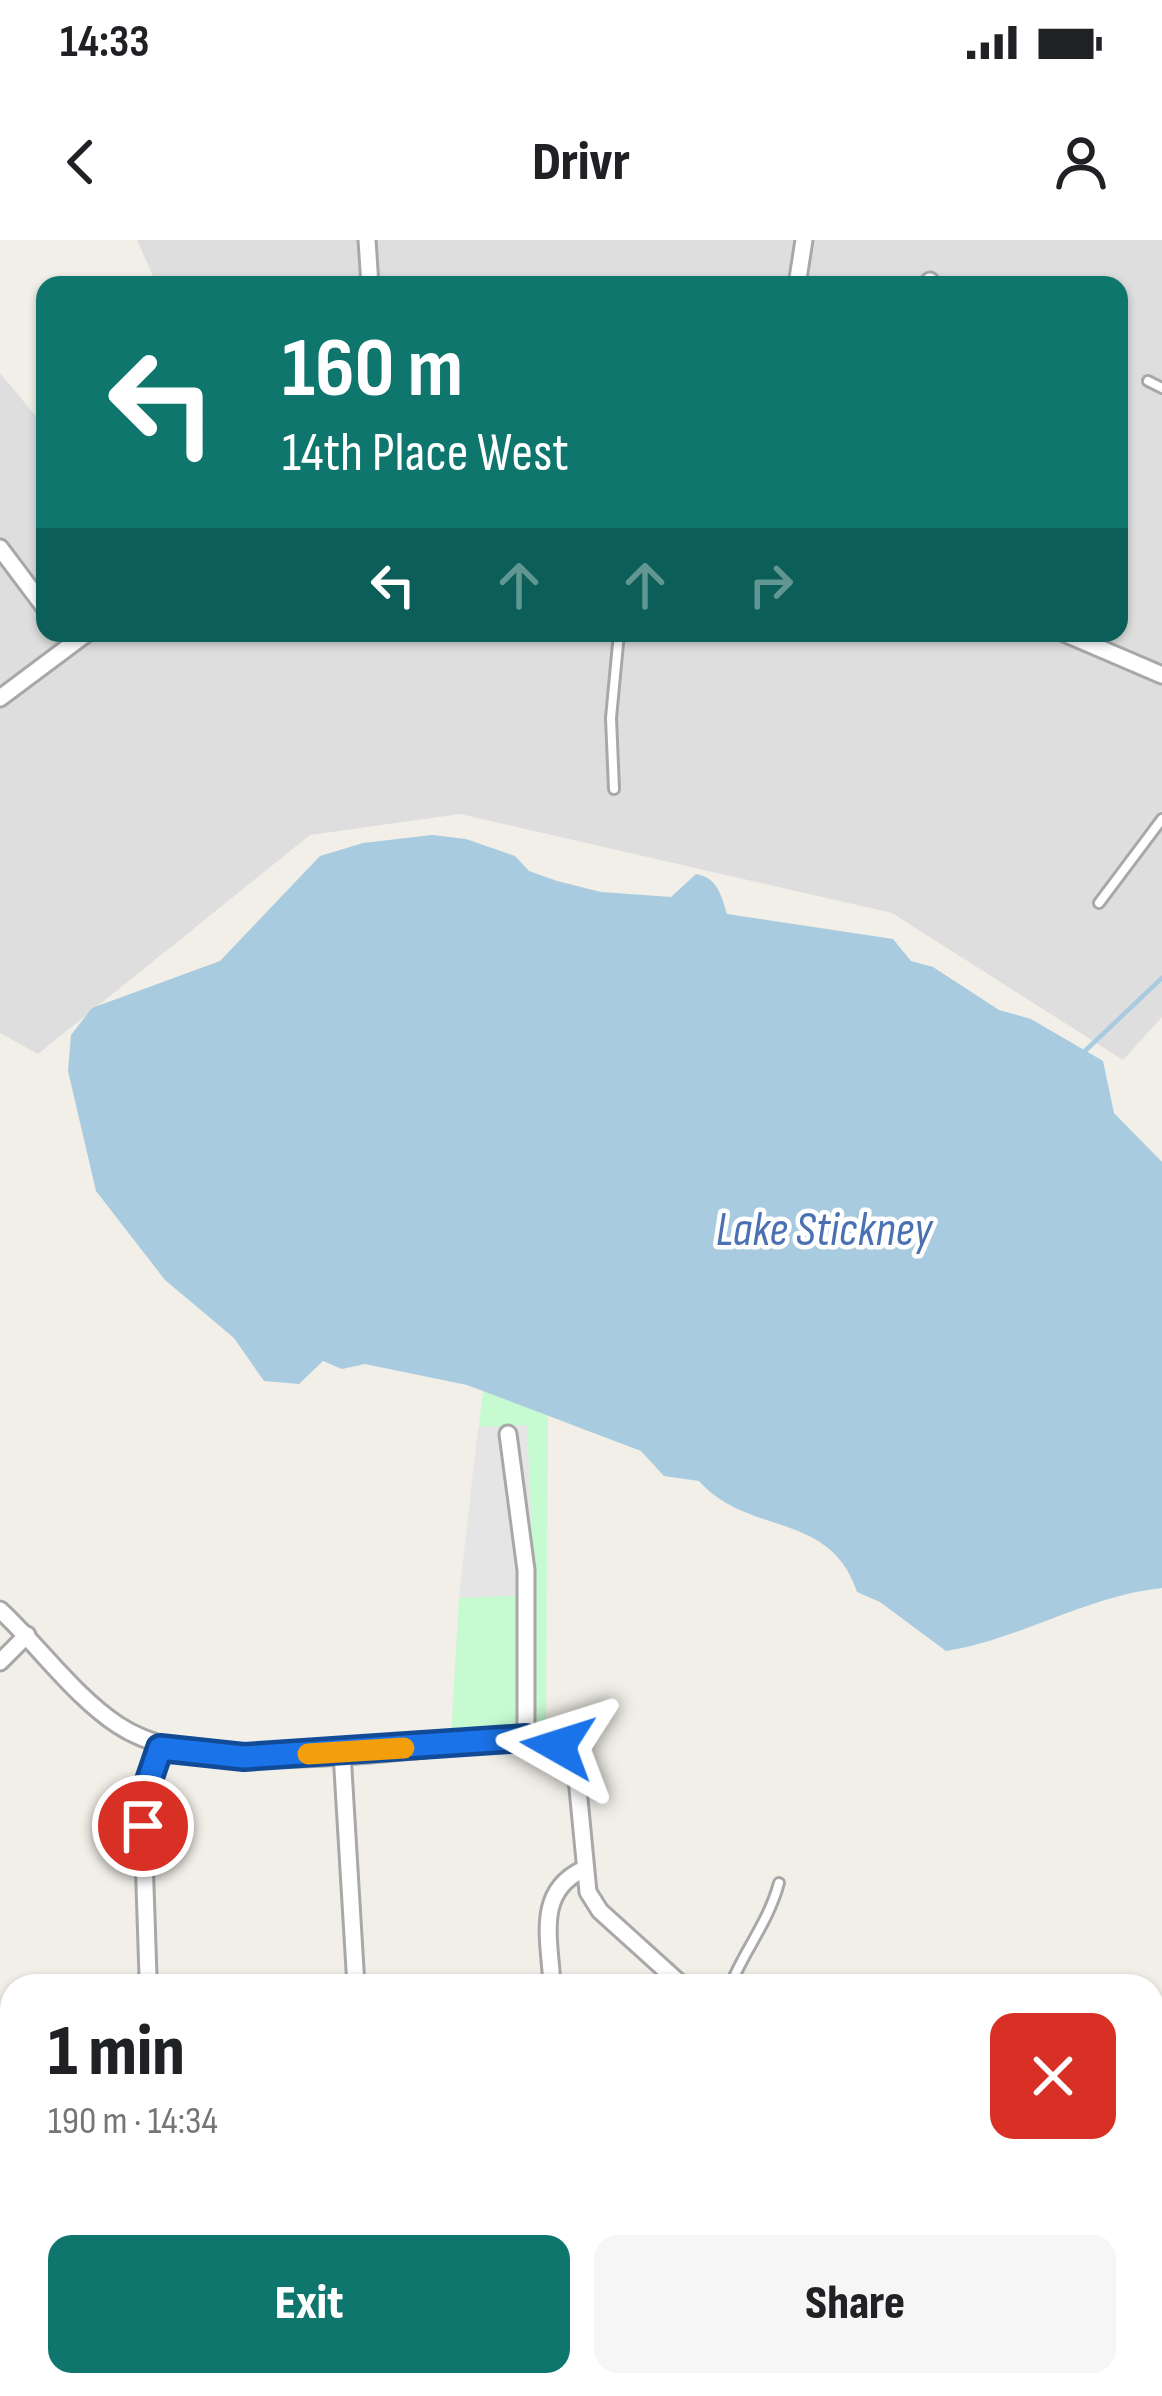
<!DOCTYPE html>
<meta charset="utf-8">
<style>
body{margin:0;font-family:"Sofia Sans Condensed",sans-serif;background:#f6f6f6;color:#202124;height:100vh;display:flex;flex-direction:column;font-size:45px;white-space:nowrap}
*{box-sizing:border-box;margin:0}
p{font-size:39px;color:#757577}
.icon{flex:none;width:66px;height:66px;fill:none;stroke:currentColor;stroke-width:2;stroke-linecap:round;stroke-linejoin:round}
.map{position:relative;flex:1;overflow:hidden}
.side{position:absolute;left:0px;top:1734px;width:1164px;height:423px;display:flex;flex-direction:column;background:#fff;border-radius:36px 36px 0 0;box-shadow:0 3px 9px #0004}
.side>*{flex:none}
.hud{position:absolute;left:36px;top:36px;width:1092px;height:366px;border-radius:24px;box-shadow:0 3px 9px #0004;background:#0f766e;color:#fff;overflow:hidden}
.pin{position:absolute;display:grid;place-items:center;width:102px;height:102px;color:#fff;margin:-51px;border:6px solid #fff;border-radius:50%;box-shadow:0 3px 12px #0007}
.me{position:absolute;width:132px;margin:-66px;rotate:276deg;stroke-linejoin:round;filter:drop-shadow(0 0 9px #0008)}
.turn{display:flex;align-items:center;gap:42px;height:252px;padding:0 48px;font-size:54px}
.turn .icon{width:156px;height:156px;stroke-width:2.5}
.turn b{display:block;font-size:84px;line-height:102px}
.lanes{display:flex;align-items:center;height:114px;padding:0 48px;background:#0003;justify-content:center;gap:60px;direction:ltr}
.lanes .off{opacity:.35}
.round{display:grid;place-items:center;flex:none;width:126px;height:126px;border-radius:24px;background:#f6f6f6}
.overview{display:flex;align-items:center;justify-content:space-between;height:204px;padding:0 48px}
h1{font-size:72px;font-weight:800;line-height:90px}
.button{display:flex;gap:24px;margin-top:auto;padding:24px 48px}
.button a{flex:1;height:138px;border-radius:24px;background:#0f766e;color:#fff;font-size:48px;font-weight:800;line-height:138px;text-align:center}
.button a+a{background:#f6f6f6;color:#202124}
.status{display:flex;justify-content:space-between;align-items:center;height:84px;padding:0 60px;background:#fff;direction:ltr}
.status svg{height:33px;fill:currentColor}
header{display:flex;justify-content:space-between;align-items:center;height:156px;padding:0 48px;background:#fff;font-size:54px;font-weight:800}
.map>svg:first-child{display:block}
</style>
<div class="status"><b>14:33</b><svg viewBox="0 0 49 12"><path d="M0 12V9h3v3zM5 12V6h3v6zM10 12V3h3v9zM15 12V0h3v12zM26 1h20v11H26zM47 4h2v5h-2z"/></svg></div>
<header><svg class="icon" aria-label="back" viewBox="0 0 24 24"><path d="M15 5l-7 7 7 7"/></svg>Drivr<svg class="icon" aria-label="person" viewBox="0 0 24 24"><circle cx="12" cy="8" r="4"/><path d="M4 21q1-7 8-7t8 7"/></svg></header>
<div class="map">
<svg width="1162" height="2156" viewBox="0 0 1162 2156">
<rect width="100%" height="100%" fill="#f1efe8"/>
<g fill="#dfdede">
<path d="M137 0H1162V777L1123 820 892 673 460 574 310 595 38 814 0 793V133L45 187V393H1119V45H157Z"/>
<path d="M12 1909V2145H163L154 2156H0V1910Z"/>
<path d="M829 2145H1025L1026 2156H830Z"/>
</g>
<path fill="#cfcfcf" d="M228 2145H576L579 2156H229Z"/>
<path fill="#c6fad1" d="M483 1151 548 1176 546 1494 451 1496 459 1358Z"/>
<path fill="#e5e5e5" d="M527 1185 535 1355 459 1358 478 1187Z"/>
<path fill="#a8cbdf" d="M432 595 466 599 515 616 529 631 557 641 601 652 671 657 696 634C718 638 721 655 727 674L893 699 911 721 933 727 999 770 1031 779 1103 821 1114 873 1162 922V1348C1086 1356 1021 1399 946 1411L880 1362 857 1352C830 1270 749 1297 699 1241L664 1236 641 1211 467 1145 365 1124 342 1129 323 1121 299 1144 264 1141 234 1098 165 1040 96 951 68 831 71 795 92 768 220 721 320 616 363 603Z"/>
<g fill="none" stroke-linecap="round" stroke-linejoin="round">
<g stroke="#a8cbdf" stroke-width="4.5">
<path d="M1086 810 1162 738"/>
<path d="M1157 2156 1162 2087"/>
</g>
<g stroke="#a8a8a8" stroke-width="14">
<g id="service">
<path d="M1148 141 1162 148"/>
<path d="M614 549 611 478 619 393"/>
<path d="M1099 663 1162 579"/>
<path d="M730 1746C745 1709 768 1683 779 1643"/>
<path d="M552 2145 560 2156"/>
<path d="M926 2145V2156"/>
<path d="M327 2156 348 2145"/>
</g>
</g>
<g stroke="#a8a8a8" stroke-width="21">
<g id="minor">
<path d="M367 0 370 45"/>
<path d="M797 45 804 0"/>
<path d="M929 45 930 41"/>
<path d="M0 308 45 368"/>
<path d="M1064 393 1162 435"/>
<path d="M0 458 87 393"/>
<path d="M508 1194 526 1330V1499"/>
<path d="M0 1370C39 1406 74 1456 118 1485 208 1545 418 1507 526 1499 549 1502 566 1505 576 1528L588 1652 600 1671 683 1746"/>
<path d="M0 1422 27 1395"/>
<path d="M342 1513 356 1746"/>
<path d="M142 1746 148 1736 143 1586 145 1552 160 1508"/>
<path d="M552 1746C550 1700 535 1653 582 1630"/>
<path d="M0 1972 12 1971"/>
<path d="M806 2145V2156"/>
<path d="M51 2156 60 2145"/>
</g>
</g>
<use href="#service" stroke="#fff" stroke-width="8"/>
<use href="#minor" stroke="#fff" stroke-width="15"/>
</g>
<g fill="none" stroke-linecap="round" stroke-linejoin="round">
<g stroke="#114b97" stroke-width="30">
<path id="route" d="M143 1586 145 1552 160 1508 244 1517 526 1498 558 1506"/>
</g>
<use href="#route" stroke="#1a73e8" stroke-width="21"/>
<path stroke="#f59e0b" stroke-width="21" d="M308 1514 404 1508"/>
</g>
<g text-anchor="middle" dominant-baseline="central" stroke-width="9" stroke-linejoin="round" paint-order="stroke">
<g font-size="48" font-style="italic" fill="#4c71b2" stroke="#fff">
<text x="824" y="990">Lake Stickney</text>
</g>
</g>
</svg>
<div class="pin" style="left:143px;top:1586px;background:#d93025"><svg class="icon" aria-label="arrive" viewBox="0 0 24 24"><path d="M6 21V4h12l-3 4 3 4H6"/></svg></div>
<svg class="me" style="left:558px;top:1506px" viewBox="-20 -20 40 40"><path d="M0-17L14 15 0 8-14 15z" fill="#1a73e8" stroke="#fff" stroke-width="4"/></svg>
<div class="hud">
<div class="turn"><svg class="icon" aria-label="left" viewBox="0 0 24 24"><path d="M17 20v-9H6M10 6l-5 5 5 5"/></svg><div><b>160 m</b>14th Place West</div></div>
<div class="lanes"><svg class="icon" aria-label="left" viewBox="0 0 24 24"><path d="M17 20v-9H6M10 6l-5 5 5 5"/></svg><svg class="icon off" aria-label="ahead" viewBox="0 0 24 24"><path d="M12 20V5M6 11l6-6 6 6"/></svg><svg class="icon off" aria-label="ahead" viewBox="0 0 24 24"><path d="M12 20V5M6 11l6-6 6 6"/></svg><svg class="icon off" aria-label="right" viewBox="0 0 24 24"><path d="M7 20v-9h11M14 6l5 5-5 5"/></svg></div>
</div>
<section class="side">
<div class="overview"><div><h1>1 min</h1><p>190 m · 14:34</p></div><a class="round" style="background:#d93025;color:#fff"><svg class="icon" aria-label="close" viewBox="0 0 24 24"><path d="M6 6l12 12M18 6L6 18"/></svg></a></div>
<div class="button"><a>Exit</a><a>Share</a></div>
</section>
</div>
